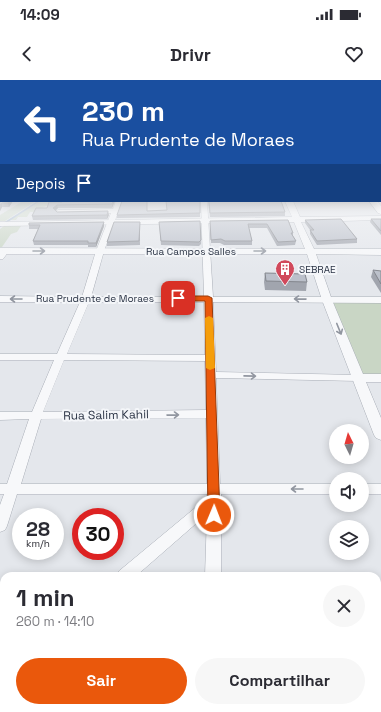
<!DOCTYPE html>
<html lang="pt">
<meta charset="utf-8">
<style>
body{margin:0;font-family:"Space Grotesk",sans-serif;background:#f7f7f7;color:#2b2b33;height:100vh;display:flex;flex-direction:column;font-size:15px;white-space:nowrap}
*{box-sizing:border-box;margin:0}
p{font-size:13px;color:#7c7c81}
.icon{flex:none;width:22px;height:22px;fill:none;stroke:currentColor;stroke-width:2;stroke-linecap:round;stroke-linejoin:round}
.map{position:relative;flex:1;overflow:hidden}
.side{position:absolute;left:0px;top:492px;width:381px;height:140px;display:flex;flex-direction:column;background:#fff;border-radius:12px 12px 0 0;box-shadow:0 2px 10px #0003}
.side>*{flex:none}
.top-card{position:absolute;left:0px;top:0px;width:381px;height:122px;box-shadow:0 2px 10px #0003;background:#1a4fa0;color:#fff;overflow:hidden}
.needle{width:26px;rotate:355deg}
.tools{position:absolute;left:329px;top:344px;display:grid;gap:8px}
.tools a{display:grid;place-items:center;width:40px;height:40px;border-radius:50%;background:#fff;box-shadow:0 2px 10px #0003;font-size:20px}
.speed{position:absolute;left:12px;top:428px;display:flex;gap:8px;font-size:20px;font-weight:700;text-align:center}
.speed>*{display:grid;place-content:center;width:52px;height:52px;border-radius:50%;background:#fff;box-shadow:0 2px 10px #0003;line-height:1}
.speed small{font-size:10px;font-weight:400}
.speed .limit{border:6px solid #d22;background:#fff;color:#111}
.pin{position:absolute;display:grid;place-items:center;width:34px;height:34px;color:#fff;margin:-17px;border-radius:8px;box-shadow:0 2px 6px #0006}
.me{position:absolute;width:44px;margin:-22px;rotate:1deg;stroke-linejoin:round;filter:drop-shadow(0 0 3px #0008)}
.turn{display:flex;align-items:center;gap:14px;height:84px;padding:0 16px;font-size:18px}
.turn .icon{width:52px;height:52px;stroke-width:2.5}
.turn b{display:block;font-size:28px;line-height:34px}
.then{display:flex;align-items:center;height:38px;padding:0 16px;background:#0003;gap:8px;font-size:15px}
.round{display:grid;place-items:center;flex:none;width:42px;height:42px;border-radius:21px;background:#f7f7f7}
.overview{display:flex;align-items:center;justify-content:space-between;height:68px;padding:0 16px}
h1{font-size:24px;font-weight:700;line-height:30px}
.primary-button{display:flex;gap:8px;margin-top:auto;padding:8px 16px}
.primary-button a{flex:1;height:46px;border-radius:24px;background:#ea580c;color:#fff;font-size:16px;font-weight:700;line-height:46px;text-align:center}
.primary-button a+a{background:#f7f7f7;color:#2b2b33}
.status{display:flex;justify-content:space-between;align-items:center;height:28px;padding:0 20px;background:#fff;direction:ltr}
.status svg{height:11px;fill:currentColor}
header{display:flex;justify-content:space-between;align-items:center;height:52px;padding:0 16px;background:#fff;font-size:18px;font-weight:700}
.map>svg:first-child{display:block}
</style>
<div class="status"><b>14:09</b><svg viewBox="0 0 49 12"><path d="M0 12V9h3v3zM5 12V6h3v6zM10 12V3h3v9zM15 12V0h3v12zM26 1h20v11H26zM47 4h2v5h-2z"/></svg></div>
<header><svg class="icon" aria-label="back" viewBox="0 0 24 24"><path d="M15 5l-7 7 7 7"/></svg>Drivr<svg class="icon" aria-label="heart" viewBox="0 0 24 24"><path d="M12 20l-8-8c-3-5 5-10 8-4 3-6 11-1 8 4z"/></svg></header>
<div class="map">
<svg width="381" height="632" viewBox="0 0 381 632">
<rect width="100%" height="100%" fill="#e4e7ec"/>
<g fill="#c9d6c5">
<path d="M23 121H36L5 141H0V135Z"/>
<path d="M41 121H54L36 132H30L27 137H18L16 140H10Z"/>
<path d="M4 146H21L17 152 11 154 2 167H0V149Z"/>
<path d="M329 221H381V296H363Z"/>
</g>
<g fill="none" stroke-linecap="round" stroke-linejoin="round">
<path stroke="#9fb4cc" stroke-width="1.5" d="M0 146 39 121"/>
<g stroke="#a9aeb7" stroke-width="1">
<g id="minor">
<path d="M116 121H122L104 171 91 217H204L201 121H207L213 217H381V223L213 222 216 292 358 295 363 298 358 301 216 298 220 404H336V414H221V496H205L207 434 136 496H117L119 491 207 418V414H17L7 446 5 450 0 452V425L4 414H0V404H7L29 339 0 340V332H32L54 280H0V274H57L80 222H0V216L82 217 96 171 111 133 58 134 55 132 58 130 113 129ZM89 222H204L205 275 67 274ZM64 280 205 281 206 330 43 332ZM206 338 207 404H21L41 339Z"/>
<path d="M2 169H8L9 171 3 179H0V172Z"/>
<rect x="362" y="404" width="19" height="10"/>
<rect x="0" y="510" width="4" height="14"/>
<path d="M4 593V614L0 615V594Z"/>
<rect x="200" y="628" width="20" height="4"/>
</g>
</g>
<g stroke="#a9aeb7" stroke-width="1">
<g id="tertiary">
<rect x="380" y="108" width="1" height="4"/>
<path d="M285 121H293L300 137 381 136V140L301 142 314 169H381V175L316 174 332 220 363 294H381V302H366L381 338V360L376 358 374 355 322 220 307 174H0V168L305 169 294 142 0 146V142L292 137Z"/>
</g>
</g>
<g stroke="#a9aeb7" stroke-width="1">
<path id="secondary" d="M369 121H377L381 126V134L378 133Z"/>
</g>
<use href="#minor" fill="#f7f8fa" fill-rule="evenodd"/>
<use href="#tertiary" fill="#f7f8fa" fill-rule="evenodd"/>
<use href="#secondary" fill="#fff" fill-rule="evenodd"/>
</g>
<g fill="#a1a5ae">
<path d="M0 111 1 121H13L9 127H2L0 131Z"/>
<path d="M115 121 112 128H58L56 130 57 132 109 135 107 139 33 140 32 136 47 128 49 122Z"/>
<path d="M200 121V137L117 138V135L147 131 167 130Z"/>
<path d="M208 121H281L285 132V136L210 137Z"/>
<path d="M371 139H381V155L370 142Z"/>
<path d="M288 140 293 153V156L296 161 295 165 277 166 267 148H249L252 161V165H224L220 163H211L210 141Z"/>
<path d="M305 140 357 159V163L317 165 310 154V150L305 143Z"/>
<path d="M200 141 201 164 199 166 161 165 159 142Z"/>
<path d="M104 142V146L96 167H88V165H34L33 161 38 149H29V145Z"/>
<path d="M140 142V165L107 166V162Z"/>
<path d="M373 190 381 191V213L371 197Z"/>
<path d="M265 193 307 202 306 211 265 210 264 202Z"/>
</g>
<g fill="#83868d">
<path d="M9 121H13L9 127 8 123Z"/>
<path d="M113 121H115L112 128V124Z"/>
<path d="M2 123V127L0 131V125Z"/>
<path d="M57 125 58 128 54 132 53 128Z"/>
<path d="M108 131 109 135 107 139V135Z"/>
<path d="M104 142V146L96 167V163Z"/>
</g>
<g fill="#bbc0ca" stroke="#83868d">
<path d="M1 110V121H9L8 123H2L0 125V111Z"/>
<path d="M62 121H113L112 124 57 125 53 128 57 132 108 131 107 135 32 136 36 128H47L49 122H62Z"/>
<path d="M122 121H147V131L167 130 166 121H200V133L117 135Z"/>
<path d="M209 121H281L285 132 210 133Z"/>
<path d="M341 139 357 159 317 161 310 150H314L305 140Z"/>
<path d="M371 139H381V151Z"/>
<path d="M288 140 293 153H291L296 161 278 162 267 144H248L252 161H225L221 159 211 160 210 141Z"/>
<path d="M200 141 201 160 199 162 161 161 159 142Z"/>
<path d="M104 142 96 163H88V161H33L40 145H29V143Z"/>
<path d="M114 142H140L139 161 107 162Z"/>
<path d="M373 190 381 191V204Z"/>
<path d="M265 193 305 194 307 202 266 201Z"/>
</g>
<defs><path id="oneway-shaft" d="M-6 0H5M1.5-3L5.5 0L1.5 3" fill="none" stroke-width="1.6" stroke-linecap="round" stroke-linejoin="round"/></defs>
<g stroke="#9196a0">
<use href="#oneway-shaft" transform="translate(39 171)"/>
<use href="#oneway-shaft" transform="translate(260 171)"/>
<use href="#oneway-shaft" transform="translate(16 219) rotate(180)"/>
<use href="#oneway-shaft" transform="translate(300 219) rotate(-179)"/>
<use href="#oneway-shaft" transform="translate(339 249) rotate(68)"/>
<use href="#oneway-shaft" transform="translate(250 296) rotate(1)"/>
<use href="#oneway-shaft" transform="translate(173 335) rotate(-1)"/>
<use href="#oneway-shaft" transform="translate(297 409) rotate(180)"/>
</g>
<linearGradient id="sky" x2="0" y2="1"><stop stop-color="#8bb4dd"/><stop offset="0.55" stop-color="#f3f4f6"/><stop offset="1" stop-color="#f3f4f6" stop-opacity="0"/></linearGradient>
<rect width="381" height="195" fill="url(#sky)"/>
<path fill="#ea580c" stroke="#983908" d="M208 216 212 218 220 435 218 438 214 440 210 438 208 435 205 221H178L174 218 178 216Z"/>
<path fill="#f59e0b" d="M209 236 213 238 215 288 210 290 206 288 205 238Z"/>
<defs>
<g id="building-pin" transform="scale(1)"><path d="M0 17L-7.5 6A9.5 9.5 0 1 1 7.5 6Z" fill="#d1495b" stroke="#f4f6f9"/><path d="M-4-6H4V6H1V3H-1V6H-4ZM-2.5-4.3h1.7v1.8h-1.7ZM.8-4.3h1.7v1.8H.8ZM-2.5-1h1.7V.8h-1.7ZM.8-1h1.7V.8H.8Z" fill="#fff"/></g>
</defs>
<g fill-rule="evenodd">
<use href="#building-pin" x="285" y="189"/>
</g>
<g text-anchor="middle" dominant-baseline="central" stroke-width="4" stroke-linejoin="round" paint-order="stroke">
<g font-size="10" fill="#2b3445" stroke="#f4f6f9">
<text x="191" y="171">Rua Campos Salles</text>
<text x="95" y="218">Rua Prudente de Moraes</text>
</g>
<g font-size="10" fill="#2b3445" stroke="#f4f6f9" text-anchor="start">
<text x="299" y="189">SEBRAE</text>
</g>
<g font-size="12" fill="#2b3445" stroke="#f4f6f9">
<text transform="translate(106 335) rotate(-1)">Rua Salim Kahil</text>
</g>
</g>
</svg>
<div class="tools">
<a><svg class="needle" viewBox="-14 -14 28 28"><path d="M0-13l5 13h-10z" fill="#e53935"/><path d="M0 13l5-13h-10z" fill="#7c7c81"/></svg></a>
<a><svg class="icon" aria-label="sound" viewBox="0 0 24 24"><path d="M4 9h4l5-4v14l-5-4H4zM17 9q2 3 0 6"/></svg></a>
<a><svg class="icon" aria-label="layers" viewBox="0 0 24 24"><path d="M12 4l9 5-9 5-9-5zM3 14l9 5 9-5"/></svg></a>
</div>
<div class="speed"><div>28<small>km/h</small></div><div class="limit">30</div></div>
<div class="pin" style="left:178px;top:218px;background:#d93025"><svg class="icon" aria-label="arrive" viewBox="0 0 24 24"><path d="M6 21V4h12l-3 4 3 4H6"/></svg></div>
<svg class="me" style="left:214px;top:435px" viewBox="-20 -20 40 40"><circle r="17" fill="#ea580c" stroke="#fff" stroke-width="3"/><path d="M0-11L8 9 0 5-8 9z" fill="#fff"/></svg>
<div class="top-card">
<div class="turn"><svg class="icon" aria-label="left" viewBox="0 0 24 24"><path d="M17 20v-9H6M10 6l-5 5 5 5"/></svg><div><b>230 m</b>Rua Prudente de Moraes</div></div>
<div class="then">Depois<svg class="icon" aria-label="arrive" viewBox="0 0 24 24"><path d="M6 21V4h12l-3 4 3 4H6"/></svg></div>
</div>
<section class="side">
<div class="overview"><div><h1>1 min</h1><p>260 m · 14:10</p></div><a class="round"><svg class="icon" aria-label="close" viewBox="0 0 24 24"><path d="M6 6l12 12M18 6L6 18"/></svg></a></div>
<div class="primary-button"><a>Sair</a><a>Compartilhar</a></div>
</section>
</div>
